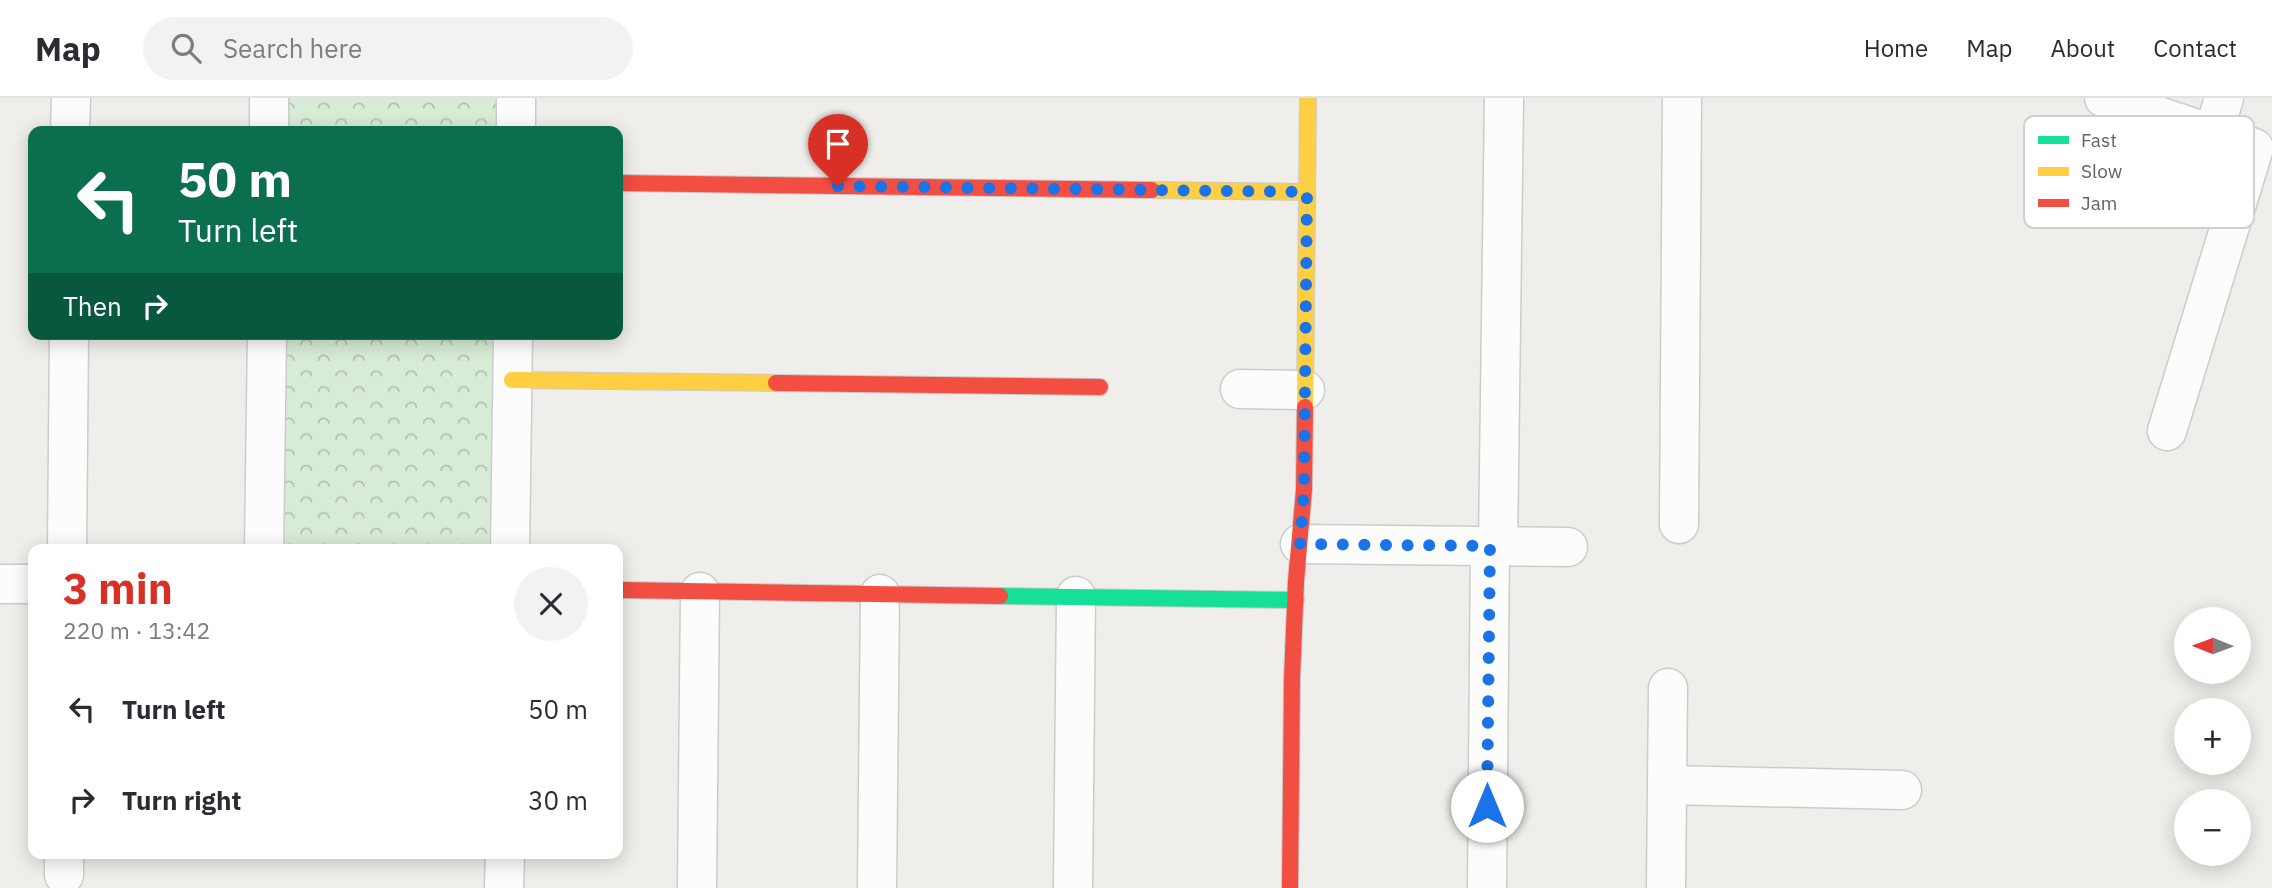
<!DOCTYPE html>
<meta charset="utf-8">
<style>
body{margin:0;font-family:"IBM Plex Sans",sans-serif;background:#f2f2f3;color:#2b2b33;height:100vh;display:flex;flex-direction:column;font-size:26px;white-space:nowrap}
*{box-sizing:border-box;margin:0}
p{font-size:23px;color:#7c7c81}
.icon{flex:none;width:38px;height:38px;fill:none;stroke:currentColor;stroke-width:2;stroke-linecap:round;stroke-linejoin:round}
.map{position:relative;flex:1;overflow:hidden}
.side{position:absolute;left:28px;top:446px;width:595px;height:315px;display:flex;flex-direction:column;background:#fff;border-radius:14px;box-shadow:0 4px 18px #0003}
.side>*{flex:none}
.guide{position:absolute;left:28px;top:28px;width:595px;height:214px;border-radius:14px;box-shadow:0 4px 18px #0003;background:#0b6e4f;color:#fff;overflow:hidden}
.needle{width:46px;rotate:271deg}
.tools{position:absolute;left:2174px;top:509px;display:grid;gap:14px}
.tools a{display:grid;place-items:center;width:77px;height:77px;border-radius:50%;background:#fff;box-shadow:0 4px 18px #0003;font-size:35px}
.pin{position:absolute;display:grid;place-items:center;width:60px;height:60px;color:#fff;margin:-72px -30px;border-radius:50% 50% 50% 0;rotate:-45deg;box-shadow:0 0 7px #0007}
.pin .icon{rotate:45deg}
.me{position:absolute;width:77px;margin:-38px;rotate:0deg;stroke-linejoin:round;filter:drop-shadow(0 0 5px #0008)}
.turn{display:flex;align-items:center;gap:24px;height:147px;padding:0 35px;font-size:32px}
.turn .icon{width:91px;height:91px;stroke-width:2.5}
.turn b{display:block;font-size:49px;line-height:60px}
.then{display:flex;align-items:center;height:66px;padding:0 35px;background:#0003;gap:14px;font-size:26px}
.round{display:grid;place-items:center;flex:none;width:74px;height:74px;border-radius:37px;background:#f2f2f3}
.overview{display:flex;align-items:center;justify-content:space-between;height:119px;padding:0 35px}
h1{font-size:42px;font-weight:800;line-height:52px;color:#d93025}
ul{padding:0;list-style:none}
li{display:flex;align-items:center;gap:21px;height:91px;padding:0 35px}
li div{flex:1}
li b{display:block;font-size:26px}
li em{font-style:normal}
header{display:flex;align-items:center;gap:42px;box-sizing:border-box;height:98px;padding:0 35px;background:#fff;border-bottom:2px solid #e1e1e2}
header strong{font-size:33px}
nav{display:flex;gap:38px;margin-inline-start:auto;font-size:24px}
.search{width:490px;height:63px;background:#f2f2f3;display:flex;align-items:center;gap:18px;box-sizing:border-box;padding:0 24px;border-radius:38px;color:#7c7c81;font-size:26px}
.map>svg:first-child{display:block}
</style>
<header>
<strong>Map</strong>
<div class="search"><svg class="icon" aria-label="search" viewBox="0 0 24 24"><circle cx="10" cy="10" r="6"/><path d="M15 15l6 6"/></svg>Search here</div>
<nav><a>Home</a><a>Map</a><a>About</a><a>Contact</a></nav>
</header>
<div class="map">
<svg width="2272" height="790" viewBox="0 0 2272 790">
<defs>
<pattern id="park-crowns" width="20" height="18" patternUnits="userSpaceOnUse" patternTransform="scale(1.75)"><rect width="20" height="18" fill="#d8ebd6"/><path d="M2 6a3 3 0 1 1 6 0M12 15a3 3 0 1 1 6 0" fill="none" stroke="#b2c2b1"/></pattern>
</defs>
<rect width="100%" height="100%" fill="#efeeea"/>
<g fill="url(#park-crowns)">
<path d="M279 0H502L501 33H279Z"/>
<path d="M277 236H499L497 451 275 452Z"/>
</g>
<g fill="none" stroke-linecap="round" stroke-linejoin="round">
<g stroke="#cbcccc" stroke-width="41">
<g id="street">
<path d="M2104 0 2254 50 2167 333"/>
<path d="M70 33 71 0"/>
<path d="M269 33V0"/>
<path d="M516 33V0"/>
<path d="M2213 37 2224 0"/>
<path d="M1240 291 1305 292"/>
<path d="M1679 426 1682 0"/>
<path d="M1300 446 1568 449"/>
<path d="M1498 448 1504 0"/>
<path d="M67 452 69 236"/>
<path d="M264 452 267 236"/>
<path d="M510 452 513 236"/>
<path d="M0 486H33"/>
<path d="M1667 687 1902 692"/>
<path d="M64 777V756"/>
<path d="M504 790 505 756"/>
<path d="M697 790 700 494"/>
<path d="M877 790 880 496"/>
<path d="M1073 790 1076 498"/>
<path d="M1487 790 1490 448"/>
<path d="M1666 790 1668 590"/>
</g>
</g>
<g stroke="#cacacb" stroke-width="18">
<path id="fast" d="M1000 498 1296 502"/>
</g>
<g stroke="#cacacb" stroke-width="18">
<g id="slow">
<path d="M1152 92 1307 94"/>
<path d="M512 282 776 285"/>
<path d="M1305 309 1308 0"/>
</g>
</g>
<g stroke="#cacacb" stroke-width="18">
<g id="jam">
<path d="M618 85 1152 92"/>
<path d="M776 285 1100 289"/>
<path d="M618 492 1000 498"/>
<path d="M1290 790 1292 580 1296 483 1304 392 1305 309"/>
</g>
</g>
<use href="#street" stroke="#fdfcfc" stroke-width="38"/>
<use href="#fast" stroke="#16e098" stroke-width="16"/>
<use href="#slow" stroke="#ffcf43" stroke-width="16"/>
<use href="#jam" stroke="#f24e42" stroke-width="16"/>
</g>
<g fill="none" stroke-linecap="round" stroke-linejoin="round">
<path stroke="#1a73e8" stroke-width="12" stroke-dasharray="0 21.6" d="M838 88 1307 94 1304 391 1300 446 1490 448 1487 708"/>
</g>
<rect x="2024" y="18" width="230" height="112" rx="10" fill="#fff" stroke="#cfd0d2" stroke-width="2"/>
<rect x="2038" y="38" width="31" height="8" fill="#16e098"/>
<rect x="2038" y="69" width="31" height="9" fill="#ffcf43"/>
<rect x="2038" y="101" width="31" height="8" fill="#f24e42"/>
<g font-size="19" fill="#5f6368">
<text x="2081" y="49">Fast</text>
<text x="2081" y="80">Slow</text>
<text x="2081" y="112">Jam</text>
</g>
</svg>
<div class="tools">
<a><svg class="needle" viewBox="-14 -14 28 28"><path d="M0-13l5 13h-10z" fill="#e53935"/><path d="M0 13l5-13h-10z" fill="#7c7c81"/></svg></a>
<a>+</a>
<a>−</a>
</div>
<div class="pin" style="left:838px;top:88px;background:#d93025"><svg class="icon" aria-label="arrive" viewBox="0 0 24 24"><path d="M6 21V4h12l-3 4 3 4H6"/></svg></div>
<svg class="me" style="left:1487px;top:708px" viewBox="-20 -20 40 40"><circle r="19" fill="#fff"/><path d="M0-13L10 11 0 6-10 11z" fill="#1a73e8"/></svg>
<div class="guide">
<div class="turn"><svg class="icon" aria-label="left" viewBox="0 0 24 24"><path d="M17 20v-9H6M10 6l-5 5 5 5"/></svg><div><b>50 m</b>Turn left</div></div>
<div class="then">Then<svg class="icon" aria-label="right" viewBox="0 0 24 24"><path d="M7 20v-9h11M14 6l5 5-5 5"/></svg></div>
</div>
<section class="side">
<div class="overview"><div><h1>3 min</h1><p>220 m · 13:42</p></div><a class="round"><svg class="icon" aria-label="close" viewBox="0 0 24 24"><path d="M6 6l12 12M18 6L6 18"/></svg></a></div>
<ul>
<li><svg class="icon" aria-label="left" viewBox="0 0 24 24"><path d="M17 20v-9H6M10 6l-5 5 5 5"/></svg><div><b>Turn left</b></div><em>50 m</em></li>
<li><svg class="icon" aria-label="right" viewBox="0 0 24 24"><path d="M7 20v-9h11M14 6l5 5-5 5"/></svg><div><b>Turn right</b></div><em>30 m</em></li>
</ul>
</section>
</div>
